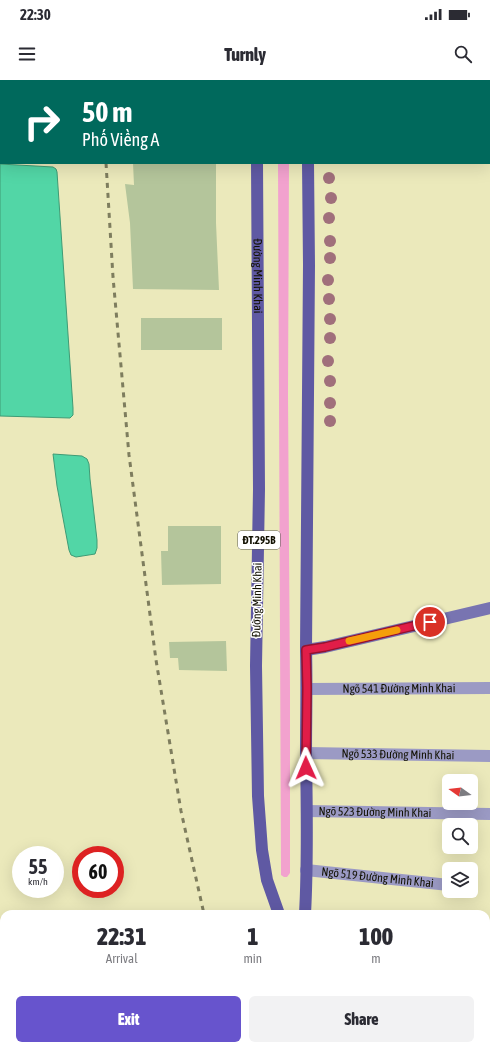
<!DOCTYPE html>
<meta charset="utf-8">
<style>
body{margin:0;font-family:"Asap Condensed",sans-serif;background:#f2f2f3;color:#2b2b33;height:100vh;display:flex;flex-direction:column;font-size:15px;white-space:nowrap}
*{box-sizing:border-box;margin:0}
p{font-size:13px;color:#7c7c81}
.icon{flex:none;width:22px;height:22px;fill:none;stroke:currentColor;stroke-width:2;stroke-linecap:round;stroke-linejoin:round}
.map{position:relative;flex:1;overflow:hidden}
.panel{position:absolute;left:0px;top:830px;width:490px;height:140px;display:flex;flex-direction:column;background:#fff;border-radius:12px 12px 0 0;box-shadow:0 4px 16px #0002}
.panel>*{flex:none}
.guide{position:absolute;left:0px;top:0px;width:490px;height:84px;box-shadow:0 4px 16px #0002;background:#00695c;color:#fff;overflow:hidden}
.needle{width:26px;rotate:284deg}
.fabs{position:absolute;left:442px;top:694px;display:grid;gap:8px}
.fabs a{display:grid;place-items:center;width:36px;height:36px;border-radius:6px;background:#fff;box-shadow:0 4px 16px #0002;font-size:20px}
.speed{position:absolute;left:12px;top:766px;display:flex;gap:8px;font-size:20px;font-weight:700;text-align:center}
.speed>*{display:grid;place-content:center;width:52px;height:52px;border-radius:50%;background:#fff;box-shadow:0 4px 16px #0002;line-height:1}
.speed small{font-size:10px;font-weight:400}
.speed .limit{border:6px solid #d22;background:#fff;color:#111}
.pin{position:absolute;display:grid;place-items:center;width:34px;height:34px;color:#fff;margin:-17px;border:2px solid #fff;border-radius:50%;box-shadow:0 1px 4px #0007}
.me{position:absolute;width:44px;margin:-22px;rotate:359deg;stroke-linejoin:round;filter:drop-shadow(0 0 3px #0008)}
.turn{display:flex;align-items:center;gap:14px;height:84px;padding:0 16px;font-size:18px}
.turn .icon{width:52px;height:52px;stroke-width:2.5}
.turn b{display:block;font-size:28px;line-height:34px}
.eta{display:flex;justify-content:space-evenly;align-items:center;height:68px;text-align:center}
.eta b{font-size:24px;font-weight:800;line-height:28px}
.cta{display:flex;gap:8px;margin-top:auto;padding:8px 16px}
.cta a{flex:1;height:46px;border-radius:6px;background:#6754cd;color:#fff;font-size:16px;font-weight:800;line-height:46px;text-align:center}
.cta a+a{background:#f2f2f3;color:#2b2b33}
.status{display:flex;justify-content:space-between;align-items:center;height:28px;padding:0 20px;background:#fff;direction:ltr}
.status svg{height:11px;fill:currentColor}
header{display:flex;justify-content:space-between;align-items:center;height:52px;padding:0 16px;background:#fff;font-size:18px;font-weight:800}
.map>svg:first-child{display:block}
</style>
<div class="status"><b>22:30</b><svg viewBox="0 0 49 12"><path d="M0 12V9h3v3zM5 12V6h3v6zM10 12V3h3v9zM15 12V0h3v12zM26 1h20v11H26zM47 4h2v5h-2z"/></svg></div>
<header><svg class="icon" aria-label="menu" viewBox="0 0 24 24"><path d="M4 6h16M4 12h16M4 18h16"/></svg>Turnly<svg class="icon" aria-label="search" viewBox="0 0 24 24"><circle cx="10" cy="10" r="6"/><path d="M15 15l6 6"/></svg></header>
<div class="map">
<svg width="490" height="970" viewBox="0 0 490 970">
<rect width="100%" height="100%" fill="#ebe9bb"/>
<path fill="#f2a2ce" d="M278 83H289L288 315 290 610V793L287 797H284L281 795V790Z"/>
<g fill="#52d6a6" stroke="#3f9b75">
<path d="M0 0H50L52 1H1V63H0Z"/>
<path d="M0 84 53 87 56 89 57 92 73 328V335L70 338 0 336Z"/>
<path d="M53 374 82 376 87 379 89 384 90 399 97 460V468L95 474 76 477 71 475 69 470 57 406Z"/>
</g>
<g fill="#b4c59b">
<path d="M133 83H216V143L219 210 133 209 130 143 125 104 134 105Z"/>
<rect x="141" y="238" width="81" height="32"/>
<path d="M168 446H221V504L162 505 161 471H168Z"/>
<path d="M226 561 227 591 179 590 178 578H170L169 562Z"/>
</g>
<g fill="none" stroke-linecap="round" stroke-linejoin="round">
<g stroke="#9b9ac4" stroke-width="12">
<path id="s1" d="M307 609 490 608"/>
<path id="s2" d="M306 673 490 676"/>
<path id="s3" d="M307 731 490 734"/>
<path id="s4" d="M306 790 449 805"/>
<path d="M0 926 4 927"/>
<path d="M486 951 490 950"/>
<path d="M207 966 208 970"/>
<path d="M27 970V966"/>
<path d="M85 970V966"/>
</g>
<path stroke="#7874b1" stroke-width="12" d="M306 570 325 567 490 528"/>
<g stroke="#5f59a3" stroke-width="12">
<path d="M258 0V1"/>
<path d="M308 1V0"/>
<path id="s5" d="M257 83 259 409 256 586 258 716 262 770 267 800 279 834"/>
<path d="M305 834C308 781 307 728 306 675 306 640 307 605 306 570L309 185 308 83"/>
<path d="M312 966 313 970"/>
</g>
<g stroke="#7e7d5e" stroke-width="3" stroke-dasharray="5 5" stroke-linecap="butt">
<path d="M102 0 103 1"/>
<path d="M106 83 113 197 129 375 156 580 181 731 204 834"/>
<path d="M234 966 235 970"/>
</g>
</g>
<g fill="#a06f7b">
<circle cx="329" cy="98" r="6"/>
<circle cx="331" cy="118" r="6"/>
<circle cx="329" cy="138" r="6"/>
<circle cx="330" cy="161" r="6"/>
<circle cx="330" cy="178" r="6"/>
<circle cx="328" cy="200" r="6"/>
<circle cx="329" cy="219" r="6"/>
<circle cx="330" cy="239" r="6"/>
<circle cx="330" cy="258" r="6"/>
<circle cx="328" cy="281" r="6"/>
<circle cx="330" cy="301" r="6"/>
<circle cx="330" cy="323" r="6"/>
<circle cx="330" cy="341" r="6"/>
</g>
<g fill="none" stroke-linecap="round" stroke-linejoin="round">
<g stroke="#92132f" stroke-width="10">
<path id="route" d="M306 688 307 608 306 570 325 567 430 542"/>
</g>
<use href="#route" stroke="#e11d48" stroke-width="7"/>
<path stroke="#f59e0b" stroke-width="7" d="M349 561 397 550"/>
</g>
<g text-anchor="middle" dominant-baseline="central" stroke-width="3" stroke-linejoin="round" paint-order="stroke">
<rect fill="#fff" stroke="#59584e" stroke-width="1" x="238" y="451" width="42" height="18" rx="3"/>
<g font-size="11" font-weight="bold" fill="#121102">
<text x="259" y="460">ĐT.295B</text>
</g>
<g font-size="12" fill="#121102" stroke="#fff">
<text stroke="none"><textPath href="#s5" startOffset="113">Đường Minh Khai</textPath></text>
<text transform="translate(257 520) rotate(-89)">Đường Minh Khai</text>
<text stroke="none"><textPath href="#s1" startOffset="92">Ngõ 541 Đường Minh Khai</textPath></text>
<text stroke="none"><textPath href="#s2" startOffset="92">Ngõ 533 Đường Minh Khai</textPath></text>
<text stroke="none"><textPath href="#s3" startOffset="68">Ngõ 523 Đường Minh Khai</textPath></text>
<text stroke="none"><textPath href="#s4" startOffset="72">Ngõ 519 Đường Minh Khai</textPath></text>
</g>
</g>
</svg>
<div class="fabs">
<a><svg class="needle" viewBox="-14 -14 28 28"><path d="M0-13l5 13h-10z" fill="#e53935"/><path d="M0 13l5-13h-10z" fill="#7c7c81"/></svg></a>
<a><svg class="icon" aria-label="search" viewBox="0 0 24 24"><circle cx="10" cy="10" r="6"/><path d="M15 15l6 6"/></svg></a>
<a><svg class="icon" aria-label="layers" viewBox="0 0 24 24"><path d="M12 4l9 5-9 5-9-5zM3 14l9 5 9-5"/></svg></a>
</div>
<div class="speed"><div>55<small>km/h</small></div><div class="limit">60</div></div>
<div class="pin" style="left:430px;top:542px;background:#d93025"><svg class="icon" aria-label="arrive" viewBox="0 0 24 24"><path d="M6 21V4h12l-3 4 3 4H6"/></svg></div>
<svg class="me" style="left:306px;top:688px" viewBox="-20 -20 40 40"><path d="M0-17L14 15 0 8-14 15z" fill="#e11d48" stroke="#fff" stroke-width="4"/></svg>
<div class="guide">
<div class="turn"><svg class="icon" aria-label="right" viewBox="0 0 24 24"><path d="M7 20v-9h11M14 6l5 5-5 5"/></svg><div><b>50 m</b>Phố Viềng A</div></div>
</div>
<section class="panel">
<div class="eta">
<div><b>22:31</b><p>Arrival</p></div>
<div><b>1</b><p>min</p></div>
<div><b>100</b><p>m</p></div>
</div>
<div class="cta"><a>Exit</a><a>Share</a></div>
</section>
</div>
